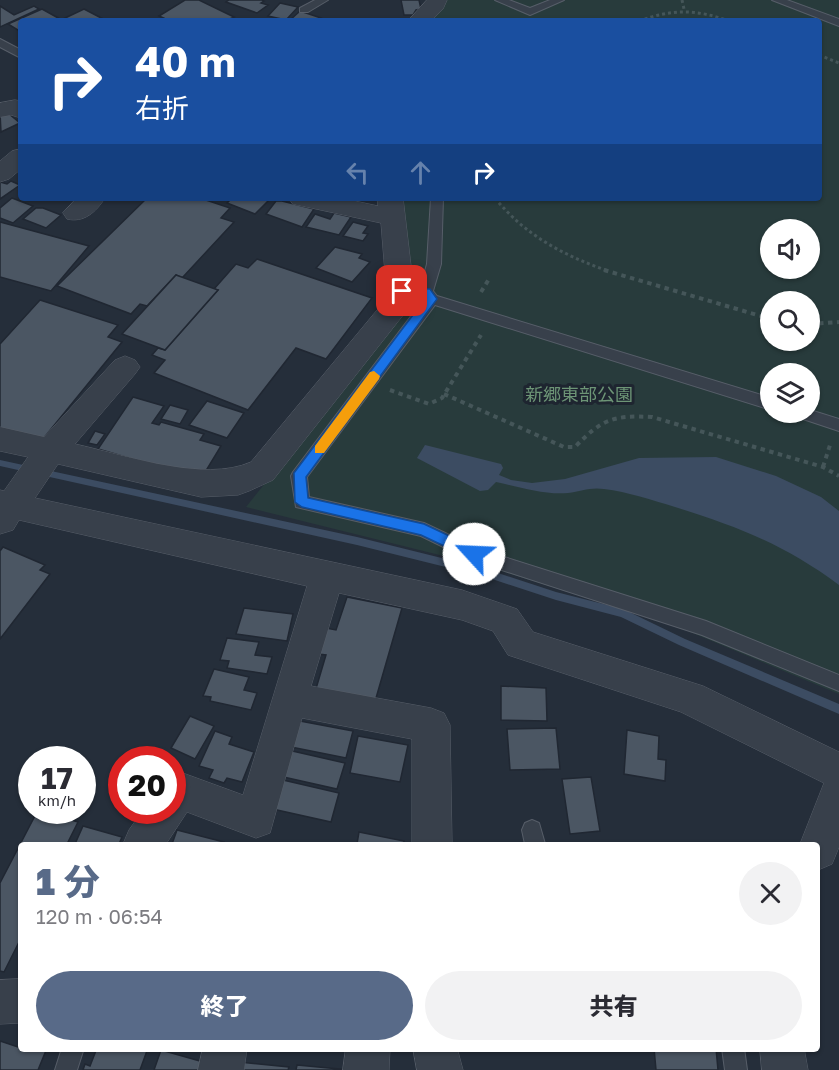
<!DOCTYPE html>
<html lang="ja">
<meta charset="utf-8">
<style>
body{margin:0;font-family:"Golos Text","Noto Sans JP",sans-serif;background:#f2f2f3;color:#2b2b33;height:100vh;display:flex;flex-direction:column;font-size:22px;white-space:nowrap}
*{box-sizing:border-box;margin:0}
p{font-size:20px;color:#7c7c81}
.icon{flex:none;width:33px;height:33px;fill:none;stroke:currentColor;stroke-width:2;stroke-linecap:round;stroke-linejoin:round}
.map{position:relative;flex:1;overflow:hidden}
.sheet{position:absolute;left:18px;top:842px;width:802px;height:210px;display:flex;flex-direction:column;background:#fff;border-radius:6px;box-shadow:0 2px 4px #0004}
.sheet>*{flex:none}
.top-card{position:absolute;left:18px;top:18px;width:804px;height:183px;border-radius:6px;box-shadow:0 2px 4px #0004;background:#1a4fa0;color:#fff;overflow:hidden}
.controls{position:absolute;left:760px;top:219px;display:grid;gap:12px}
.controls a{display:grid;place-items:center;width:60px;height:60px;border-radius:50%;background:#fff;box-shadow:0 2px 4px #0004;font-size:30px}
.speed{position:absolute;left:18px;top:746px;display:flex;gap:12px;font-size:30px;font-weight:700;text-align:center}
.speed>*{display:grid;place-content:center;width:78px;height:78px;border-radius:50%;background:#fff;box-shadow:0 2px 4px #0004;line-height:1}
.speed small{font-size:15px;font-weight:400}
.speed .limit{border:9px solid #d22;background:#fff;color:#111}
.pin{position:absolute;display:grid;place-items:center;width:51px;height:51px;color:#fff;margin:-26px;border-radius:12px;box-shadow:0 3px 9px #0006}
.me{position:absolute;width:66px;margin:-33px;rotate:295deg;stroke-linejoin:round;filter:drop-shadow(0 0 4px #0008)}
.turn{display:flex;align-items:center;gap:21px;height:126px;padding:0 18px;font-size:27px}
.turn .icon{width:78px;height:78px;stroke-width:2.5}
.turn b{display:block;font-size:42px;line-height:51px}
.lanes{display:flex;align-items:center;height:57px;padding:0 18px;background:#0003;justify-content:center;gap:30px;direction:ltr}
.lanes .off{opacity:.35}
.round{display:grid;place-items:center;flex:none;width:63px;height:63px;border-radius:32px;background:#f2f2f3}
.headline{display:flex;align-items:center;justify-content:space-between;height:102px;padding:0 18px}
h1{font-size:36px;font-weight:800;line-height:45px;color:#586a88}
.primary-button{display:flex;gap:12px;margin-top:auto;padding:12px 18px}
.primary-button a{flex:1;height:69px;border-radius:36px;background:#586a88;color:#fff;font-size:24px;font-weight:800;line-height:69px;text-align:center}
.primary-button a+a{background:#f2f2f3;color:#2b2b33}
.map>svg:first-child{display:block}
</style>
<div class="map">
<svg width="839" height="1070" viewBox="0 0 839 1070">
<rect width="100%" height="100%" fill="#252e3a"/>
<path fill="#283b3c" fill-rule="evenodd" d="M446 0H839V694L671 624 488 567 246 507 413 299 402 198H819V21H431ZM771 230H810V268H771ZM771 302H810V340H771ZM771 374H810V412H771Z"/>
<path fill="#3c4c62" d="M425 445 501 464 503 468 499 475 511 480 532 483 565 479 639 458 716 457 776 476 821 497 839 511V585C785 545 739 527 675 507 652 500 628 492 604 489 591 487 581 491 568 493 544 495 520 487 496 482L488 490 480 491 417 458Z"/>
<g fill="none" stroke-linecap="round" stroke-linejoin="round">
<path fill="#3c4c62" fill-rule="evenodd" d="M0 460 357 537 486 569 556 592 623 609 685 639 839 704V714L679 645 621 617 556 600 486 577 357 545 0 466Z"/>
</g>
<g fill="#4b5663" stroke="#202732" stroke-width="1.5">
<path d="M185 0H199L234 17 226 21H170L159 16Z"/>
<path d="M229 0H262L264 1 261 3 268 5 257 13 226 2Z"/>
<path d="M401 0H419L421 9 416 10 413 15H404Z"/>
<path d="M280 3 298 7 286 20 268 16Z"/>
<path d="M0 6 14 15 34 6 39 9 0 27Z"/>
<path d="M42 9 60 19 21 21V32L8 24Z"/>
<path d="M84 9 107 21 63 19Z"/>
<path d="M300 11 321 18 317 21H289Z"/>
<path d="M0 113 9 114 20 123 1 132Z"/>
<path d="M11 181 20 185 0 199V182L7 184Z"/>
<path d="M12 198 33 206 13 223 0 218V208Z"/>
<path d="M147 198H200L230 208 221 218 234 222 182 278 176 275 147 306 140 304 131 314 57 286Z"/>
<path d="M232 198H263L269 200 255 214 227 203Z"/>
<path d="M276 201H282L314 209 302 227 266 214Z"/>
<path d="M36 208H43L61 215 46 228 23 219Z"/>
<path d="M334 213 351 217 339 235 306 227 315 214 330 219Z"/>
<path d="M0 222 89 246 51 291 0 277Z"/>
<path d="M353 222 368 226 363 233 368 234 363 241 343 236Z"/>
<path d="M335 247 362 254 359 258 370 262 352 282 316 268Z"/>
<path d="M257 259 372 298 326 359 296 348 248 410 154 373 165 360 152 355 158 348 165 350 218 290 214 289 236 264 248 268Z"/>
<path d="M176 275 218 290 165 350 122 334Z"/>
<path d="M40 300 118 325 108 337 122 342 43 439 0 428V344Z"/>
<path d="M133 397 164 406 152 423 159 425 161 422 204 434 200 440 221 446 201 479 98 449Z"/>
<path d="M207 401 244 413 227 438 189 425Z"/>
<path d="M170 405 188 410 180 424 161 419Z"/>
<path d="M95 431 105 434 97 445 88 443Z"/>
<path d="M3 547 45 565 40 570 50 574 0 639V551Z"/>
<path d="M347 597 402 608 374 705 315 692 326 655 318 654 326 628 336 630Z"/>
<path d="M244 608 293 614 287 641 236 634Z"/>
<path d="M227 638 259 642 255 655 272 657 267 674 227 668 229 661 220 660Z"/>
<path d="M214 669 249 677 244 690 257 693 251 710 210 701 211 697 203 696Z"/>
<path d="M501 686 546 688 547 721 501 720Z"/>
<path d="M190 716 214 726 195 759 171 748Z"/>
<path d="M300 721 353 731 346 758 286 746Z"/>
<path d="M556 728 560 769 510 770 507 729Z"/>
<path d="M627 730 659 736 658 759 666 760 665 781 624 774Z"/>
<path d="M215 731 232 737 229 744 254 752 242 782 227 778 224 783 209 778 213 770 199 766Z"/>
<path d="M358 736 408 745 400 782 350 773Z"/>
<path d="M288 750 345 763 337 789 279 776Z"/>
<path d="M591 777 600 831 570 834 562 779Z"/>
<path d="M283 780 339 793 331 822 268 808Z"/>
<path d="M38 810 78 822 67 844H21V938L4 972 0 971V883Z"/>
<path d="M83 826 122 837 119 844H75Z"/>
<path d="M177 830 224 842 223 844H172Z"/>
<path d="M359 832 404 841 403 844H357Z"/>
<path d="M0 1041 21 1048H47L38 1070H0Z"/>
<path d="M97 1048H148L140 1070H83L85 1064 90 1066Z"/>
<path d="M654 1048H716L718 1070H656Z"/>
<path d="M161 1050 207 1063 205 1070H154Z"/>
<path d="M239 1062 289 1067 288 1070H238Z"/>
<path d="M297 1065 350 1070H296Z"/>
</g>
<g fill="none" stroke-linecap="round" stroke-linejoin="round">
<g stroke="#575e69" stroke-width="2">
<g id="lane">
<path d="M315 0H328L308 12H300V8Z"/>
<path d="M495 0H509L530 8 550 0H564L530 15Z"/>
<path d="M772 0H787L839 19V26Z"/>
<path d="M0 39 21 50V58L0 47Z"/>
<path d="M431 198H443L441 264 433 291 437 296 771 398V410L435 305 307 477 309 497 424 523 479 549 706 621 839 675V691L702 635 468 559 421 536 296 507 291 476 293 472 424 299 419 292 427 264Z"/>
<path d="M810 410 839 419V431L794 416 792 412H810Z"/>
<path d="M532 820 539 823 545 844H525L522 830 525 823Z"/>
<path d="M62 1048H84L77 1070H55Z"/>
<path d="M722 1048H744L747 1070H725Z"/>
</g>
</g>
<g stroke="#575e69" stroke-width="1">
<g id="street">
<path d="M427 0H447L443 9 431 21H408Z"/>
<path d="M15 100 21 101V118L11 115 0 117V103Z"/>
<path d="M21 149V169L9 179 0 182V161L12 151Z"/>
<path d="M77 198H105C96 212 84 223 67 219L63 213Z"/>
<path d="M289 198H341L378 206 377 198H403L415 300 273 480 249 491 238 495 201 497 58 464 35 498 462 590 517 609 533 632 703 686 839 752V847L832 864 818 870V844H800L824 783 681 712 508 655 493 631 462 620 339 593 311 686 431 708 444 713 450 725 452 844H412V739L302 718 270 833 256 838 187 812 166 844H123L129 830 143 810H172V775L180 772 243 795 307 586 19 520 13 530 0 534V490L4 491 28 457 0 451V427L44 437 115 360 125 356 135 360 140 367 135 374 75 444C125 455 204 483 251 462L387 298 381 223 293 204Z"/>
<path d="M21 979V1023L0 1024V980Z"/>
<path d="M203 1048H247L244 1070H198Z"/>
<path d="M346 1048H390L389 1070H343Z"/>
<path d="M413 1048H457L463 1070H417Z"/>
<path d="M760 1048H804L808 1070H762Z"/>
</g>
</g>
<g stroke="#455659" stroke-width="3" stroke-dasharray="3 3" stroke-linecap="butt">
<path d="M682 0 684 9"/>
<path d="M639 21C672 9 696 9 729 21"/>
<path d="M819 55 839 63"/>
<path d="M495 198C526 236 563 255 608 271"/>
</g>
<g stroke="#455659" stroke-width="4" stroke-dasharray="4.5 4.5" stroke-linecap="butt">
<path d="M604 270 771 319"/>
<path d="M481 292 489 279"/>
<path d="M810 324 839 322"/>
<path d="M390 390 429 404 442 398 481 335"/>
<path d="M444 394 564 447H575C602 419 613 415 652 417L823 467 839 476"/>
<path d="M823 467 830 445"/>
</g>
<use href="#lane" fill="#38404b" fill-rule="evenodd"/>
<use href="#street" fill="#38404b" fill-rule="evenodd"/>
</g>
<path fill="#1a73e8" stroke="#114b97" stroke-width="1.5" d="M402 287 430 289 437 299 306 477 308 498 424 524 479 550 481 554 474 560 421 535 302 507 295 502 294 473 425 299 423 296 398 294V288Z"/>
<path fill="#f59e0b" d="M374 371 380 376 379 379 324 453H315V446L370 372Z"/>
<g text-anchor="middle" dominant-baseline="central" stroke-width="6" stroke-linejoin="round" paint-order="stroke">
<g font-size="18" fill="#6d9576" stroke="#1e2530">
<text x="579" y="394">新郷東部公園</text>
</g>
</g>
</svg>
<div class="controls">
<a><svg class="icon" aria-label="sound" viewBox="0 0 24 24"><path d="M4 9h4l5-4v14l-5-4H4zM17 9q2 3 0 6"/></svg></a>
<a><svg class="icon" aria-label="search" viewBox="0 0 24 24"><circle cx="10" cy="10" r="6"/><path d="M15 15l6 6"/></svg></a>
<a><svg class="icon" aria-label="layers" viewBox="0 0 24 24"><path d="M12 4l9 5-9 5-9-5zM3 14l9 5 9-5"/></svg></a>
</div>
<div class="speed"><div>17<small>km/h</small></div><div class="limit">20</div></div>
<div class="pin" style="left:402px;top:291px;background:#d93025"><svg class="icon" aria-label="arrive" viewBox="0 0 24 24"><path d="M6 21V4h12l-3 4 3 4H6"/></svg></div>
<svg class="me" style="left:474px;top:554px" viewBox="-20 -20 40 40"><circle r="19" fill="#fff"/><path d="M0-13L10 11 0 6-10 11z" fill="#1a73e8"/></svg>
<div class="top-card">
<div class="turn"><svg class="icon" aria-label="right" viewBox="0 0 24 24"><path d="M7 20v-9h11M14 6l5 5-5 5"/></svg><div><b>40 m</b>右折</div></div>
<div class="lanes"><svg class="icon off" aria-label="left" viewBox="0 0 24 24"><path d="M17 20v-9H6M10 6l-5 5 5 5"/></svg><svg class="icon off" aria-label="ahead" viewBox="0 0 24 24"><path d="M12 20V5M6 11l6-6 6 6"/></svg><svg class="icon" aria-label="right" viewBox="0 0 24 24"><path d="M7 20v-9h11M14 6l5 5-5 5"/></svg></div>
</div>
<section class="sheet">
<div class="headline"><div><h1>1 分</h1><p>120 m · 06:54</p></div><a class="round"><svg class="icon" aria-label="close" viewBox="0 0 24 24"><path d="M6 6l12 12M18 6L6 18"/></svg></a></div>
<div class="primary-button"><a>終了</a><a>共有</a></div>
</section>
</div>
